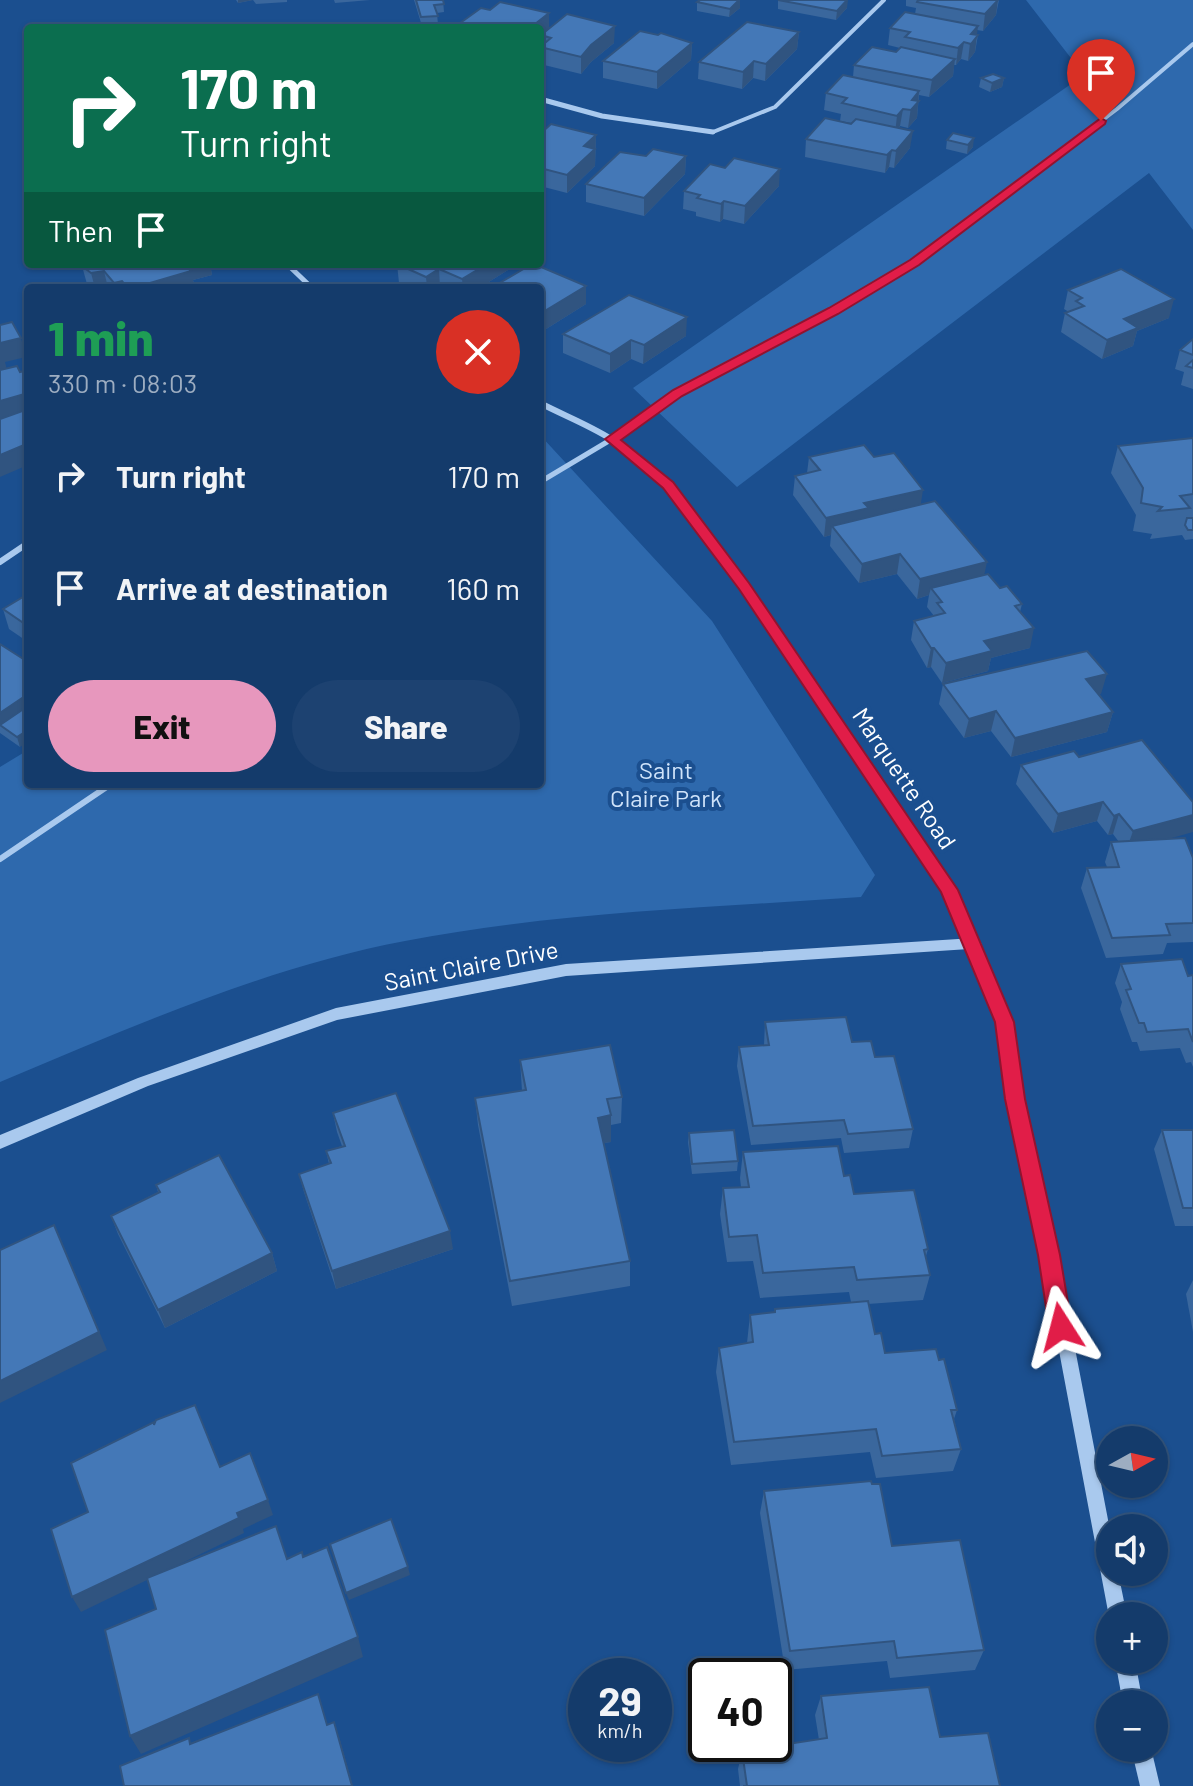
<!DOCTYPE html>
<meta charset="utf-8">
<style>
body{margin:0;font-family:Barlow,sans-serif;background:#1d4271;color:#f1f3f6;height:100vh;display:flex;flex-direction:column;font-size:30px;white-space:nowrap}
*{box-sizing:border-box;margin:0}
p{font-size:26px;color:#9dadc1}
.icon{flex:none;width:44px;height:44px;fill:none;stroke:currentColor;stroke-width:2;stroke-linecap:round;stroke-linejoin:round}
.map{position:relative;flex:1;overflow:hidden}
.details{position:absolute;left:24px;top:284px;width:520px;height:504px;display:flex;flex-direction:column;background:#143b6b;border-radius:8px;box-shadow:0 2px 6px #0004,0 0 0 2px #33557e}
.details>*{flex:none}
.hud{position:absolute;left:24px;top:24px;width:520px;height:244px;border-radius:8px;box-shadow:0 2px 6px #0004,0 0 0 2px #33557e;background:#0b6e4f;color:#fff;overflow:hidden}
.needle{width:52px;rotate:82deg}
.buttons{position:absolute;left:1096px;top:1426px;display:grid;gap:16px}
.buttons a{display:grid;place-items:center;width:72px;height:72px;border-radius:50%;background:#143b6b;box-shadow:0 2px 6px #0004,0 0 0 2px #33557e;font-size:40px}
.speed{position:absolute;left:568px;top:1658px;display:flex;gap:16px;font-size:40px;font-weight:700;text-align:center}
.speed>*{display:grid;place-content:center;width:104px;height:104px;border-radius:50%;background:#143b6b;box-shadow:0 2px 6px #0004,0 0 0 2px #33557e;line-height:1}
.speed small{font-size:20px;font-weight:400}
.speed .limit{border:4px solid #111;border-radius:12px;background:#fff;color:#111}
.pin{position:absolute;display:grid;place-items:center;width:68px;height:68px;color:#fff;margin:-82px -34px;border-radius:50% 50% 50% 0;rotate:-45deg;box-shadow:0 0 8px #0007}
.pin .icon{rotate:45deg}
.me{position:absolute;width:88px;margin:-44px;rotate:351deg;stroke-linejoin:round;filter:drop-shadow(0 0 6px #0008)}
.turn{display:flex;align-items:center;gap:28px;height:168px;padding:0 24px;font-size:36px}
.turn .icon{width:104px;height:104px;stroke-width:2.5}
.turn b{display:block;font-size:56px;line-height:68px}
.then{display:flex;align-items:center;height:76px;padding:0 24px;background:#0003;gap:16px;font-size:30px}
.round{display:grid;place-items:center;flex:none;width:84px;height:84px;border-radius:42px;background:#1d4271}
.head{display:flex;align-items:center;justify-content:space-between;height:136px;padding:0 24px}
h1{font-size:48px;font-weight:800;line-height:60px;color:#1e9e55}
.primary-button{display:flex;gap:16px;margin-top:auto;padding:16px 24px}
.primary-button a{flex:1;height:92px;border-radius:48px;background:#e797bd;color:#111;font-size:32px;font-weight:800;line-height:92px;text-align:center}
.primary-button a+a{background:#1d4271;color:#f1f3f6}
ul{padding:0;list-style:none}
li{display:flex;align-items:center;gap:24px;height:112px;padding:0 24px}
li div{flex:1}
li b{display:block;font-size:30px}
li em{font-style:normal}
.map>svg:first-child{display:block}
</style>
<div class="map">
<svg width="1193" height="1786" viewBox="0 0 1193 1786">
<rect width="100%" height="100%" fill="#1b4f8f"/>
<g fill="#2e69ad">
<path d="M1026 0H1193V230L1149 173 737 487 633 388 1084 75Z"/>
<path d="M540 435 712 621 875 875 861 897C709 908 555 912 405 941 263 968 132 1027 0 1082V767L28 750V784H540Z"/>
</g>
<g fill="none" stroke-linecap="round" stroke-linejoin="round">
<g stroke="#a9c9ee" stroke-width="4">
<path d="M713 132 775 107 884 0"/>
<path d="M856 299 914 263 1117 109 1193 44"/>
</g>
<path stroke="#a9c9ee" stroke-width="5" d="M540 482 612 439 678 393 860 297"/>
<path stroke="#a9c9ee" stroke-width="6" d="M0 859 111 784"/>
<g stroke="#a9c9ee" stroke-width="5">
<path d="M540 99 602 116 713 132"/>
<path d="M287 264 312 288"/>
</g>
<g stroke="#a9c9ee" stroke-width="6">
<path d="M540 403C563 415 589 425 611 439 687 486 756 604 807 679"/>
<path d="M0 562 28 543"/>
</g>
<path stroke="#a9c9ee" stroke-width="8" d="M806 677 949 890 974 943"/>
<g fill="#a9c9ee" fill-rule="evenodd">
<path d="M974 938 979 939 981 943 1012 1022 1023 1099 1057 1255 1110 1530V1572H1118L1127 1616H1110V1622L1041 1255 1007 1099 998 1022 969 949 566 976 337 1020 148 1086 0 1149V1135L138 1078 336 1008 566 964Z"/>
<path d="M1115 1660H1135L1143 1704H1123Z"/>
<path d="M1131 1748H1151L1160 1786H1140Z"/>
</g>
</g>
<g fill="#3a679d">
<path d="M236 0H287V2L256 4 253 0 238 3Z"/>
<path d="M334 0H370L335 3Z"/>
<path d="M414 0H443L444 12 437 13 438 25 422 26Z"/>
<path d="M700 0H740V8L729 17 697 11V2Z"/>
<path d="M778 0 847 8 836 20 778 9Z"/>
<path d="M906 0H999L996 15 983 31 977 30 976 35H978L975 52 968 61 961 59 956 65H954L953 76 929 97 919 95 917 118 908 128 900 126 899 128 910 148 894 168 889 167 885 173 805 157 806 139 852 123 840 121 841 114 824 110 826 93 853 77 854 65 896 52 900 48 888 45 890 28 915 14 916 8 906 6Z"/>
<path d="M490 10 549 13V28L614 43 591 62 581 74 540 64V28H456V26Z"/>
<path d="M799 32 797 49 765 81 753 78 742 89 698 79 699 62Z"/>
<path d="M692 43 691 60 657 89 603 78V61Z"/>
<path d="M981 78H1004L1002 87 990 92 979 87Z"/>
<path d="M953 133 973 147 967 154 946 149 947 140Z"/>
<path d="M540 134 596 135 595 166 567 193 540 186Z"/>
<path d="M646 156H686L685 174 644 216 586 202V184Z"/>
<path d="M725 168 779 186 744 224 723 219 720 222 696 216V212L683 209 684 191Z"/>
<path d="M84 264H210L212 275 193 280 195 288H91L87 284 82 266Z"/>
<path d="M397 264 508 270 479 288H411L399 283Z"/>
<path d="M540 288 586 304 543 331 540 330Z"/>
<path d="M1068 290 1169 318 1137 331 1133 346 1102 359 1061 332 1065 313 1069 312 1064 309Z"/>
<path d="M563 334 686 336 643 364 631 359 610 373 563 353Z"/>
<path d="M1193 339V389L1181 385 1184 372 1175 369 1180 350Z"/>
<path d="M1193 438V539L1185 540 1182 535 1150 539 1152 534 1133 531 1136 515 1111 473 1118 446Z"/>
<path d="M809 457H874L921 505 984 575 1022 604 1020 612 1030 648 991 658 988 671 942 683 931 667 927 668 911 640 914 621 934 616 927 607 929 595 917 599 897 574 859 583 830 546 831 535 824 537 793 495 795 476 807 473Z"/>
<path d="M28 594V642L9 629 3 609Z"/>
<path d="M0 644 20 747 0 733Z"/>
<path d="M943 684 1101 694H1099L1113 712 1107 732 1011 757 991 731 964 738 939 704Z"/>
<path d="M1079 757 1170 839 1193 858V942L1167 943 1163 954 1106 958 1081 888 1087 868 1107 867 1105 862 1111 842H1119L1113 834 1108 835 1097 821 1053 833 1016 784 1021 765Z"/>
<path d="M1121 964 1188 976 1193 975V1067L1191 1062 1186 1063 1180 1048 1140 1051 1137 1042H1132L1120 1009 1122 1002 1115 983Z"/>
<path d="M765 1022 852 1042 875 1057 913 1129 909 1148 844 1153 841 1138 751 1145 737 1066 739 1047 764 1045Z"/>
<path d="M520 1060 622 1097 621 1123 611 1125V1142L604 1143 630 1261V1286L512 1306 478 1125 475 1098 522 1091Z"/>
<path d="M333 1113 453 1249 336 1289 304 1192 299 1174 329 1164 326 1151 342 1146 337 1132Z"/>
<path d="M1162 1130H1193V1226H1175L1154 1149Z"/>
<path d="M689 1133 738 1161 737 1171 692 1174 688 1142Z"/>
<path d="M743 1152 844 1176 854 1194 928 1249 926 1256 930 1275 923 1300 868 1304 875 1334 885 1353 957 1410 954 1419 961 1449 953 1471 876 1478 870 1452 731 1465 716 1372 719 1348 747 1343 750 1315 774 1312 775 1309 851 1302 849 1292 760 1298 753 1261 727 1262 720 1214 723 1188 741 1187 740 1178Z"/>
<path d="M156 1185 272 1253 277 1271 165 1328 118 1234 111 1216 158 1192Z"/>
<path d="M1193 1280V1332L1186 1294Z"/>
<path d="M764 1491 892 1546 984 1650 975 1670 890 1678 887 1661 785 1670 760 1513Z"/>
<path d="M821 1696 940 1737 1000 1786H740L738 1769 742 1751 819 1740 815 1715Z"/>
</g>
<g fill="#305480">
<path d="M238 0H253L238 3Z"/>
<path d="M739 0H740V8L729 17 730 9Z"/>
<path d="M848 0 847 8 836 20 837 11Z"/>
<path d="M998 0 996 15 983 31 985 14Z"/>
<path d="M549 13V29L540 37V28H530Z"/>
<path d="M615 26 614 43 591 62 581 74V57L591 45Z"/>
<path d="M978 26 975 52 968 61 971 34Z"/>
<path d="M799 32 797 49 765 81 766 64Z"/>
<path d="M964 42 961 59 956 65 958 48Z"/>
<path d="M692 43 691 60 657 89V72Z"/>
<path d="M955 59 953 76 929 97 932 80Z"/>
<path d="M754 61 753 78 742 89 743 72Z"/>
<path d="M1004 78 1002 87 990 92 992 83Z"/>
<path d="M919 91 917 118 908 128 912 100Z"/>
<path d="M903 109 900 126 895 133 897 116Z"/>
<path d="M913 131 910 148 894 168 896 151Z"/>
<path d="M596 135 595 166 567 193V175L584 146Z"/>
<path d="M974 138 973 147 967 154 968 145Z"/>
<path d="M892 150 889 167 885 173 887 155Z"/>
<path d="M686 156 685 174 644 216V198Z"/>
<path d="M780 169 779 186 744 224 745 206Z"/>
<path d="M724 201 723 219 720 222 721 204Z"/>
<path d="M184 264H210L212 275 193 280 195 288H133Z"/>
<path d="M487 264H508V270L479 288H463L462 279Z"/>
<path d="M439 269 440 288H427L426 277Z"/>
<path d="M104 271 108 288H95L91 273Z"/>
<path d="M122 281 124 288H115L114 283Z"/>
<path d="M586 286V304L543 331V312Z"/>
<path d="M1174 299 1169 318 1137 331 1133 346 1102 359 1107 340 1124 319Z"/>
<path d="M687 317 686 336 643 364 644 345Z"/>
<path d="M21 338 26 357 5 362 8 374 0 376V343Z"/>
<path d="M631 340V359L610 373V354Z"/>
<path d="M28 393V413L0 422V401Z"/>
<path d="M24 445 28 465 0 477V455Z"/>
<path d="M923 490 920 509 832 526 831 535 824 537 826 518 864 503Z"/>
<path d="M900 554 897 574 859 583 862 564Z"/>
<path d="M987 562 983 581 931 588 929 595 917 599 920 579Z"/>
<path d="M1034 628 1030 648 991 658 988 671 942 683 946 663 984 641Z"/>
<path d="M931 648H934L931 667 927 668Z"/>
<path d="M1107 674 1101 694 1081 699 1086 679Z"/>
<path d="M28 694V718L0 725V713Z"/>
<path d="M996 711 991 731 964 738 969 719Z"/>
<path d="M1113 712 1107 732 1011 757 1015 738Z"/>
<path d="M28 730V742L20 747 17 737Z"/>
<path d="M1103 802 1097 821 1053 833 1058 814Z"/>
<path d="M1119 814 1113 834 1108 835 1114 816Z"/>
<path d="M1193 815V832L1126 851 1133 831Z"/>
<path d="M611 1115V1142L598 1144V1118Z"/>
<path d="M450 1231 453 1249 336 1289 332 1271Z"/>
<path d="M62 1243 107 1350 0 1403V1381Z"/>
<path d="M272 1253 277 1271 165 1328 158 1310Z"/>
<path d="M268 1500 273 1515 243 1529 244 1533 81 1612 72 1597 237 1513Z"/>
<path d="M408 1567 410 1575 349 1600 346 1593Z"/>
<path d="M358 1637 363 1657 141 1754 130 1736Z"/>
<path d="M334 1722 340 1740 353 1786H352Z"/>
</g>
<g fill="#4478b7" stroke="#305480" stroke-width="2">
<path d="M416 0H443L444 4 434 5 438 16 421 17Z"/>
<path d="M700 0H739L730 9 697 2Z"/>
<path d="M778 0H847L837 11Z"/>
<path d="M918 0H998L985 14 917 2Z"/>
<path d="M500 2 549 13 530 28H464L456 26 481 8 490 10Z"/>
<path d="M905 12 978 26 971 34 978 35 971 44 964 42 958 48 905 37 910 32 890 28Z"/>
<path d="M567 14 615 26 591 45 581 57 540 47 551 38 541 35Z"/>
<path d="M747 22 799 32 766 64 754 61 743 72 699 62Z"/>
<path d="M640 31 658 35 661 33 692 43 657 72 603 61Z"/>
<path d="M872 47 896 52 901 47 955 59 932 80 854 65Z"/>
<path d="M993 74 1004 78 992 83 981 78Z"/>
<path d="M843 75 919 91 912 100 919 101 911 110 903 109 897 116 842 103 847 98 826 93Z"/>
<path d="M825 118 851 124 856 119 913 131 896 151 892 150 887 155 806 139Z"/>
<path d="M551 124 596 135 584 146 595 149 567 175 540 168V134Z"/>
<path d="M953 133 974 138 968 145 947 140Z"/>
<path d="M653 149 686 156 644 198 586 184 620 152 646 156Z"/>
<path d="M734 158 780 169 745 206 724 201 721 204 697 198 700 195 684 191 710 164 725 168Z"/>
<path d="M84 264H185L191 271 133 288H128L122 281 114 283 104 271 91 273 82 266Z"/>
<path d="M397 264H487L462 279 439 269 426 277Z"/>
<path d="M532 264H534L586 286 543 312 540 311V288H491Z"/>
<path d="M1121 269 1174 299 1124 319 1138 328 1107 340 1065 313 1084 306 1076 301 1082 298 1068 290Z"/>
<path d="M230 283 234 288H215Z"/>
<path d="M629 295 687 317 644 345 631 340 610 354 563 334Z"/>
<path d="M12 322 21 338 0 343V325Z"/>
<path d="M1193 339V355L1180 350Z"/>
<path d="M1193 360V368L1186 366Z"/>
<path d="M17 366 20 372 28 370V381L26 382 28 386V393L0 401V370Z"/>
<path d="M28 409V450L24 445 0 455V419Z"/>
<path d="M1193 438V494L1180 496 1190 508 1158 511 1162 507 1141 503 1143 488 1118 446Z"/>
<path d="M864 445 874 457 894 453 923 490 864 503 869 508 826 518 795 476 820 470 809 457Z"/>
<path d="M935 501 987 562 920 579 900 554 862 564 832 526Z"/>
<path d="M1187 518H1193V530H1188L1185 525Z"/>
<path d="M988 574 1000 588 1007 586 1022 604 1015 606 1034 628 984 641 992 651 946 663 934 648H931L914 621 945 613 937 603 942 602 931 588Z"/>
<path d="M28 594V626L3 609Z"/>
<path d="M0 644 28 662V694L0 713Z"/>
<path d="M1087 651 1107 674 1086 679 1113 712 1015 738 996 711 969 719 943 684Z"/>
<path d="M28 706V730L17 737 0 725Z"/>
<path d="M1142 740 1193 802V815L1133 831 1119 814 1114 816 1103 802 1058 814 1021 765 1074 751 1079 757Z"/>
<path d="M1185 838 1193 858V923L1166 924 1170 935 1112 938 1087 868 1119 867 1111 842Z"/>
<path d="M1182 959 1188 976 1193 975V1042L1188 1029 1147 1032 1144 1023H1139L1126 990 1131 989 1121 964Z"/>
<path d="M846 1017 852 1042 871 1041 875 1057 894 1056 913 1129 848 1134 844 1120 753 1126 739 1047 769 1045 765 1022Z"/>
<path d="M610 1045 622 1097 607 1099 611 1115 598 1118 630 1261 510 1281 475 1098 526 1090 520 1060Z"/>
<path d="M396 1093 450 1231 332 1271 299 1174 331 1163 326 1151 345 1146 333 1113Z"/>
<path d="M734 1130 738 1161 692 1164 689 1133Z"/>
<path d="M1162 1130H1193V1208H1183Z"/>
<path d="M838 1146 844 1176 850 1175 854 1194 914 1190 928 1249 924 1250 930 1275 857 1280 854 1267 763 1273 757 1235 729 1237 723 1188 749 1187 743 1152Z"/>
<path d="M219 1155 272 1253 158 1310 111 1216 160 1192 156 1185Z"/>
<path d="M54 1225 99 1332 0 1381V1250Z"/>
<path d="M868 1301 875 1334 881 1333 885 1353 936 1349 939 1360 944 1359 957 1410H951L961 1449 882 1456 876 1429 734 1442 719 1348 753 1342 750 1315 775 1312V1309Z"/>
<path d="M195 1405 220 1467 250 1453 268 1500 237 1513 239 1518 72 1597 51 1529 88 1512 71 1463 154 1422V1425L156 1420Z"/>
<path d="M871 1481 872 1484H880L892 1546 960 1540 984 1650 897 1658 894 1641 790 1651 764 1491Z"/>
<path d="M391 1519 408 1567 346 1593 330 1544Z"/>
<path d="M276 1526 287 1559 302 1552 303 1557 327 1547 358 1637 130 1736 105 1630 156 1609 147 1578Z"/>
<path d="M929 1687 940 1737 988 1733 1000 1786H743H747L742 1751 827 1738 821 1696Z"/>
<path d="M318 1694 327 1725 334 1722 352 1786H124L120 1766 189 1738 190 1744Z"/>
</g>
<path fill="#e11d48" stroke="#92132f" stroke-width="2" d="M1101 118 1106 121 1105 124 919 265 838 314 682 396 621 440 673 482 749 583 958 890 1014 1022 1025 1099 1060 1255 1072 1327 1068 1334 1061 1337 1053 1334 1049 1327 1038 1255 1005 1099 995 1022 941 892 739 589 663 488 605 439 673 390 829 308 910 260Z"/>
<g text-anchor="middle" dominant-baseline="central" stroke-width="8" stroke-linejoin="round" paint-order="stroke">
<g font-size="24" fill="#cfe3fa" stroke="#1b4f8f">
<text x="666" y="769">Saint<tspan x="666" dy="28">Claire Park</tspan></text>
</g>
<g font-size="24" fill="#fff" stroke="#1b4f8f">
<text transform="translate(905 778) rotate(56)">Marquette Road</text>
<text transform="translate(471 965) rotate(-11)">Saint Claire Drive</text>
</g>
</g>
</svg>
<div class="buttons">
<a><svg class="needle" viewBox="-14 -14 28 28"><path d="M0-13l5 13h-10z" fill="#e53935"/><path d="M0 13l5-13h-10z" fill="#9dadc1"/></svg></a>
<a><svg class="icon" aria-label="sound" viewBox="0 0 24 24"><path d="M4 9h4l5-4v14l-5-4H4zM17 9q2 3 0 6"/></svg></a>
<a>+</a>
<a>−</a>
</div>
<div class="speed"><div>29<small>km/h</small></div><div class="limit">40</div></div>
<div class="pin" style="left:1101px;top:121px;background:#d93025"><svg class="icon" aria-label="arrive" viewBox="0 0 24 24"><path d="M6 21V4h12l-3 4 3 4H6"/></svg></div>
<svg class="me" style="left:1061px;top:1327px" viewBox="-20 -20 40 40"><path d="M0-17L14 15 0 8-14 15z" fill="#e11d48" stroke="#fff" stroke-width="4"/></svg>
<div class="hud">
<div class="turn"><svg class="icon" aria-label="right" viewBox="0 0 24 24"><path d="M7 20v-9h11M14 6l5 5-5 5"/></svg><div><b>170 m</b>Turn right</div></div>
<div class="then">Then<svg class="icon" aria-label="arrive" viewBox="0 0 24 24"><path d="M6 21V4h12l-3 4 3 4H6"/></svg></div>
</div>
<section class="details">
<div class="head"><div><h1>1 min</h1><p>330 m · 08:03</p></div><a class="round" style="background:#d93025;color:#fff"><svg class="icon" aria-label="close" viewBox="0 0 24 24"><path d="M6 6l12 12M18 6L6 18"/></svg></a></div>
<ul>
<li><svg class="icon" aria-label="right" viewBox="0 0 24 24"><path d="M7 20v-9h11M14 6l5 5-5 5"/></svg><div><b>Turn right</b></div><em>170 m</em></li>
<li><svg class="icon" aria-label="arrive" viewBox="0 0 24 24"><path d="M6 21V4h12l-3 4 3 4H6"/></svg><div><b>Arrive at destination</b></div><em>160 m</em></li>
</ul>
<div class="primary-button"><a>Exit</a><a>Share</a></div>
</section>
</div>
